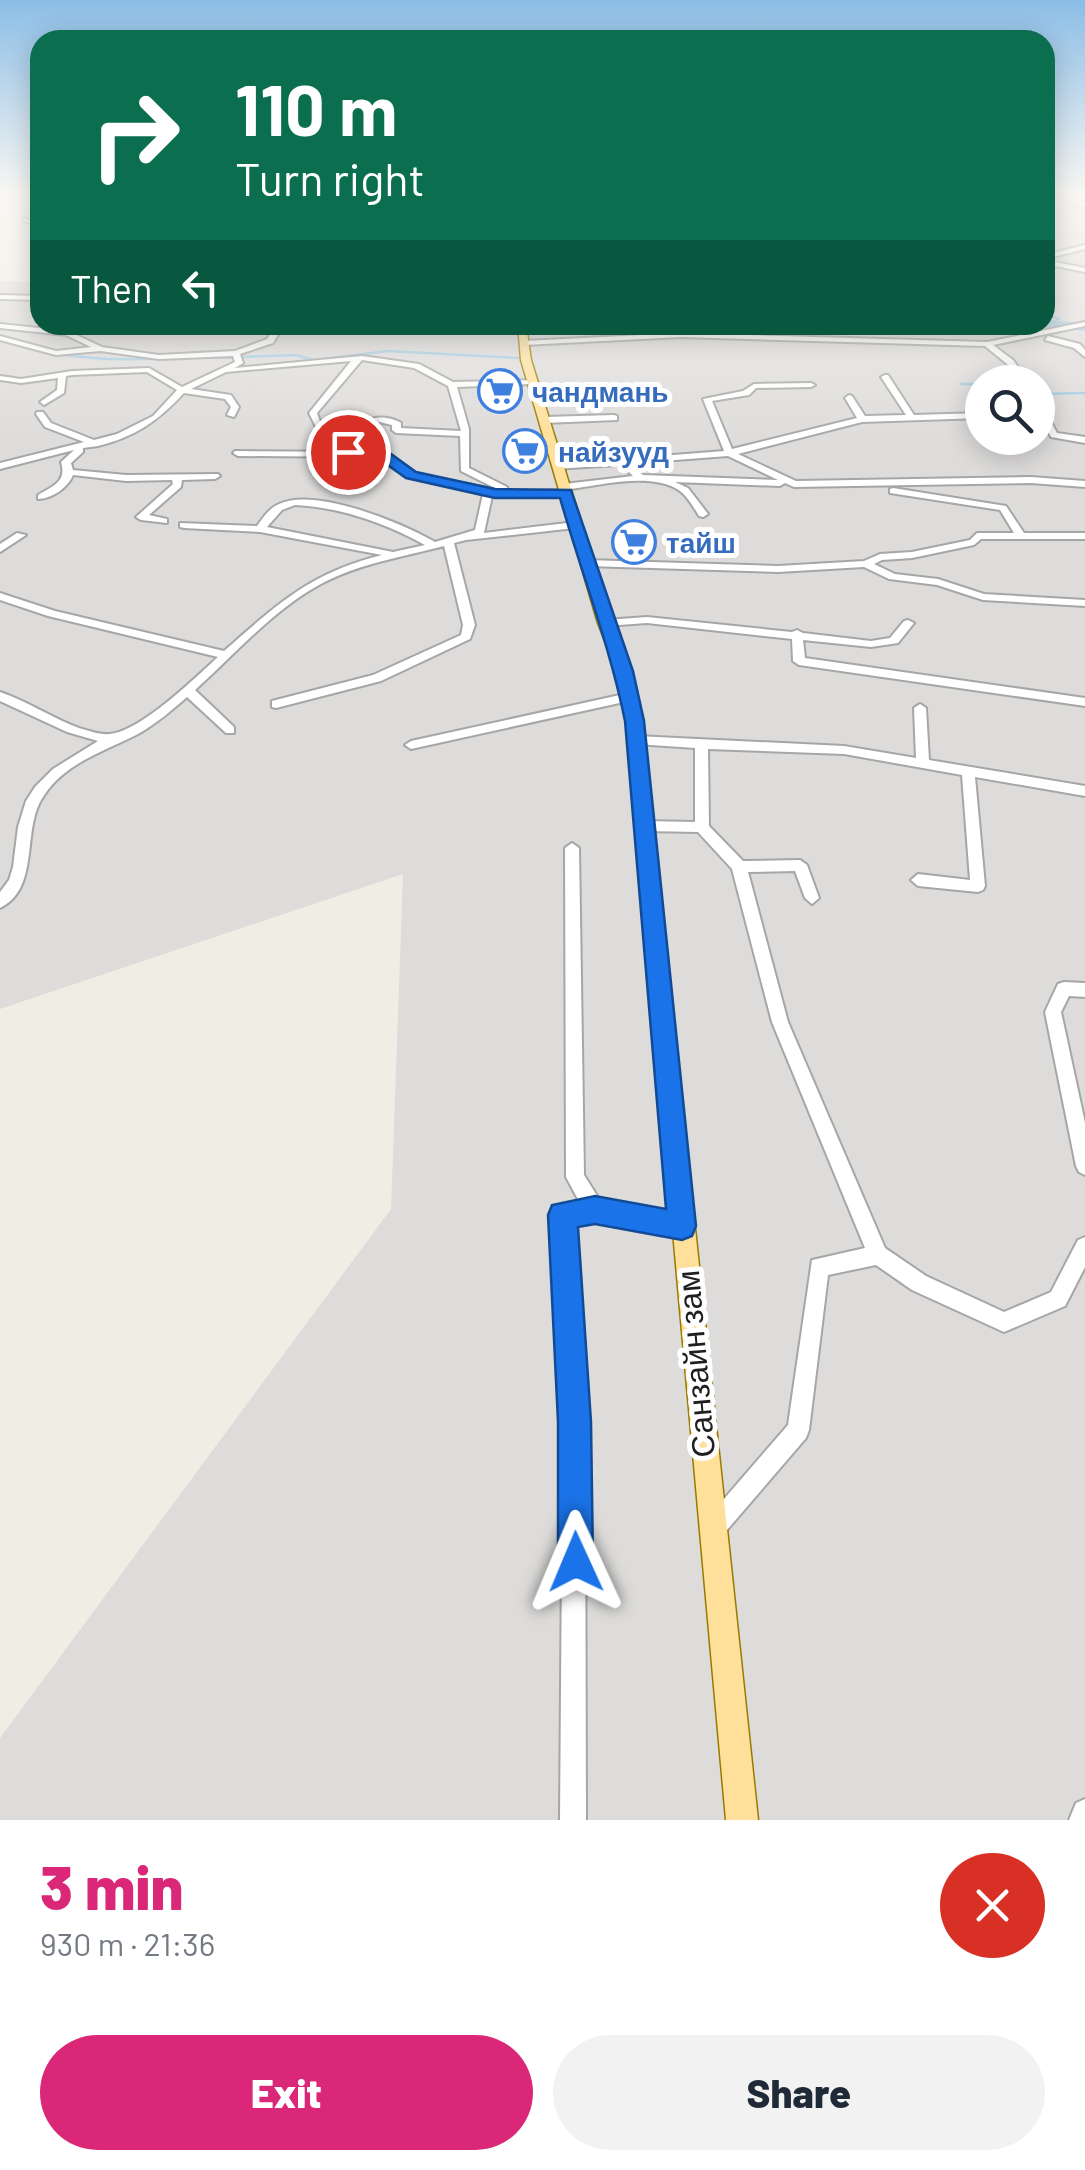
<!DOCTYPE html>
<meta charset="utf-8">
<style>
body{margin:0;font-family:Barlow,sans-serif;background:#f2f2f3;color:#1f2937;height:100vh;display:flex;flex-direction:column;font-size:38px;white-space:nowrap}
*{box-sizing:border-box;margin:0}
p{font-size:32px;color:#747a83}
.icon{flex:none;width:55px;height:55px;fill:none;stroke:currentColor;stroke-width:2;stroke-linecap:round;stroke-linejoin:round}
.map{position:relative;height:1820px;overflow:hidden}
.side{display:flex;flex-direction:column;background:#fff;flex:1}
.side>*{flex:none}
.banner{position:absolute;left:30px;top:30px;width:1025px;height:305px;border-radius:30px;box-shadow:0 5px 25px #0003;background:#0b6e4f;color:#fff;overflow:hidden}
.controls{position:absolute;left:965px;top:365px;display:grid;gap:20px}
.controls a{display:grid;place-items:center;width:90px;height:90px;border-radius:50%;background:#fff;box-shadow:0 5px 25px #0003;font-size:50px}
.pin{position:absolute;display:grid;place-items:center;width:85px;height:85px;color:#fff;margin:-42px;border:5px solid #fff;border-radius:50%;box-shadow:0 2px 10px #0007}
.me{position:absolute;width:110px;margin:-55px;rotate:359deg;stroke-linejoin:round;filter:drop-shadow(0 0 8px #0008)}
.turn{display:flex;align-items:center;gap:35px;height:210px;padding:0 40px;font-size:45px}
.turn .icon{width:130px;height:130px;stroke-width:2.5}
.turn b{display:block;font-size:70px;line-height:85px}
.then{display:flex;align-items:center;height:95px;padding:0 40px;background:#0003;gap:20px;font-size:38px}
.round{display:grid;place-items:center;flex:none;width:105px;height:105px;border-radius:52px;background:#f2f2f3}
.summary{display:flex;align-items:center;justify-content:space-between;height:170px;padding:0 40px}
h1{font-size:60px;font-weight:800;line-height:75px;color:#db2777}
.button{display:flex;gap:20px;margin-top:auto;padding:20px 40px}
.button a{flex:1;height:115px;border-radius:60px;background:#db2777;color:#fff;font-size:40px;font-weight:800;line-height:115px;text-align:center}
.button a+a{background:#f2f2f3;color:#1f2937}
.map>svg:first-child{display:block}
</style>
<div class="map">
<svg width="1085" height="1820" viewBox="0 0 1085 1820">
<rect width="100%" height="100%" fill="#f0eee4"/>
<path fill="#dddcdb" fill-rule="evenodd" d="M1045 193H1085V1820H0V1738L391 1209 403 874 0 1009V281L40 283V325H1045ZM982 382H1038V438H982Z"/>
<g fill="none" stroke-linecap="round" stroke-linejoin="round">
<g stroke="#a1cbe2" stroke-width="2.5">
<path d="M1045 314 1059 319"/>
<path d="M1045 320 1071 324"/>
<path d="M0 340C65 362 126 361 194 357"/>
<path d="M204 357 233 358"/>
<path d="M238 357 296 355 314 360 388 351 518 358"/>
<path d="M961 384H982"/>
<path d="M1038 394 1085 393"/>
</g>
<path fill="#a1cbe2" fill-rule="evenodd" d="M1045 320 1085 323V331L1041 327Z"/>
<g stroke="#a6a6a6" stroke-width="4">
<g id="minor">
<path d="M1050 193H1058L1085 203V207Z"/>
<path d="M23 218 40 224V228L23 220Z"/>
<path d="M1085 245V249L1045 259V255Z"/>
<path d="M1045 260 1085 268V272L1045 264Z"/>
<path d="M0 295 40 296V300L0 299Z"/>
<path d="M1085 322V326L993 345 1013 360 1029 382H1021L1007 364 985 346 681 337 524 345 520 343 524 341 681 333 987 342Z"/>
<path d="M0 324 68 331 102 347 159 355 235 351 267 339 276 325H284L273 343 240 354 243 363 235 368 362 356 419 364 453 382 536 380V384H533L457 387 469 429V468L507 487V491L566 490 571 493 566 496H492L484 533 575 522 580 525 575 528 466 540 454 543 475 625 470 639 381 681 276 708 272 707V701L373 675 461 635 463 625 444 546C402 557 357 564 319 585 272 611 234 655 195 690L234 727V733H226L187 697C172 710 156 724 138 734 105 751 64 763 43 797 21 829 41 888 0 908V892L9 880 13 867 18 827 26 801 35 787 53 769 98 741 67 732 0 701V692C27 701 52 718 79 728 89 731 100 735 110 734 141 731 195 678 218 657L48 616 0 600V593L55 611 224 651C279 603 310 573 382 555L260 532 184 528 180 527V523L257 526C263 518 269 508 279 504 316 487 402 523 435 542L475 530 483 494 408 477 375 457 238 456 233 453 235 451 368 452 347 439V435L350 434 414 473 501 491 461 471 460 436 396 433 392 430V425L370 420C377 415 394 418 401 423V428L461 431 448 386 414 368 362 360 317 413 322 427H316L309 413 351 361 226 372 191 389 231 395 239 407 234 417 227 415 231 407 225 399 184 393C158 421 135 437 98 446 93 447 88 447 83 448V452L71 463 73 470 126 475 218 474 220 476 215 479 182 480 181 487 149 515 167 519V523L141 520 136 517 173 484 172 480 126 481 73 475C68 488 51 499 38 499V495C53 486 67 482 61 462L74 450 0 469V463L84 442 45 427 36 414 37 412H43L51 423 94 440 117 434 153 416 177 390 147 372 72 375 66 376 64 393 44 405 40 402 57 390 58 378 21 383 0 380V376L21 379 72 371 149 368 182 387 235 362 233 356 159 359 100 351 56 355 0 340V336L56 351 91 347 66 335 0 328ZM295 505C339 507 386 523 425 545L393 552 267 527 282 510Z"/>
<path d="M465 325H509L526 328 522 330 469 327Z"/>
<path d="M1048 336 1080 344 1085 350V357L1074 348 1045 340Z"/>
<path d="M885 375H888L914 415 982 413V418L862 422 738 454 796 481 1031 477 1085 481V487L1031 483 794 487 785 483 780 486 675 482 688 488 708 514 703 517 699 516C694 508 688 497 680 491 651 471 598 486 564 490L559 487 564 484 633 476 628 471 633 464 555 469V465L558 464 724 451 703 399 743 391 754 384 811 383 815 385 811 387 756 388 749 395 712 401 732 449 857 418 845 398 849 395 852 396 865 416 906 415 881 377ZM728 456 778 480 643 475 638 471 640 466 636 463Z"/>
<path d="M614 415 617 416V420L544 423 540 420 544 417Z"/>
<path d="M1038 416 1051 422 1057 433 1085 437V443L1051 437 1045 426 1038 422Z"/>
<path d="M893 488 1006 506 1024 533H1085V539H981L974 545 912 558 882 560 874 564 895 574 938 579 984 594 1085 600V606L983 600 937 585 889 579 864 567 778 572 587 566 582 563 587 560 778 566 864 561 880 554 912 552 970 540 977 533H1014L1000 510 890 493V489Z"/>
<path d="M17 533 26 535 0 552V544Z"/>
<path d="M647 617 792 632 797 630 803 633 871 641 890 638 904 621 908 620 914 623 898 643 871 647 803 640 805 658 1085 698V706L799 665 793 661 792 639 647 623 605 626 599 623 605 620Z"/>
<path d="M629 693 633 694V700L411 749 405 745 411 741Z"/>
<path d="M920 704 926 708 929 760 1085 786V796L975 777 985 886 983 890 978 892 918 886 911 880 918 874 970 880 962 775 844 754 708 749 709 826 743 861 800 860 807 865 819 898 812 904 805 898 795 871 748 872 788 1022 885 1248 926 1276 1004 1312 1051 1292 1078 1240 1085 1237V1267L1065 1306 1004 1332 912 1290 876 1265 828 1275 809 1430 806 1438 721 1537 713 1540 705 1537 702 1529 705 1521 788 1425 812 1260 865 1248 772 1022 732 869 698 832 644 831 637 826 644 821 695 822V748L636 744 630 740 636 736 844 746 916 758 914 708Z"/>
<path d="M572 843 579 848 584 1175 601 1202 637 1212 681 1217 688 1219 691 1226 688 1233 681 1235 637 1230 595 1219 572 1223 585 1422 586 1820H560L563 1422 553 1215 555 1208 580 1203 566 1177 565 848Z"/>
<path d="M1064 982 1085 983V997L1069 996 1061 1012 1085 1123V1175L1079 1172 1076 1166 1045 1012 1058 984Z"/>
<path d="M1085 1799V1820H1069L1076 1803Z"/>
</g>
</g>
<g stroke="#997a00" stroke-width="3">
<path id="major" d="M518 325H526L531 360 612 623 631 671 641 721 758 1820H726L627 721 617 671 598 623 521 360Z"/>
</g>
<use href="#minor" fill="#fff" fill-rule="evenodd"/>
<use href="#major" fill="#ffe09a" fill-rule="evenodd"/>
</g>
<linearGradient id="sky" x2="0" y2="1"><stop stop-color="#8bbde6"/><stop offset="0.43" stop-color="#f8f7f3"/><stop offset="1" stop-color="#f8f7f3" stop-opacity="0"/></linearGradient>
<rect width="1085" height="448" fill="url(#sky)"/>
<path fill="#1a73e8" stroke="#114b97" stroke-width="2.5" d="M348 447 391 454 416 472 495 489 571 490 633 671 644 721 696 1226 692 1236 682 1240 595 1224 578 1227 591 1422 593 1562 588 1575 576 1580 563 1575 558 1562V1422L548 1215 552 1205 595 1196 666 1209 625 721C610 646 581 572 560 498H495L406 478 382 461 343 454Z"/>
<defs>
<g id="supermarket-ring" transform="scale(2.25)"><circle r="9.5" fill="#fff" stroke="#3f7fe0" stroke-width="1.5"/><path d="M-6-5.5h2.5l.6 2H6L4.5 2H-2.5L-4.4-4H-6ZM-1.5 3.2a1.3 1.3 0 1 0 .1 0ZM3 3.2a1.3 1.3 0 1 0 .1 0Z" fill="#3f7fe0"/></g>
</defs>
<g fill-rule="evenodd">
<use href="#supermarket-ring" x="500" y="391"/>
<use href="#supermarket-ring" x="525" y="451"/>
<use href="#supermarket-ring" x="634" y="542"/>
</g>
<g text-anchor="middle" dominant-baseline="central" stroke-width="10" stroke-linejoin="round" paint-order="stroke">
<g font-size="28" font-weight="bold" fill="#366cbe" stroke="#fff" text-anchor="start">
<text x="532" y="391">чандмань</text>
<text x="558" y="451">найзууд</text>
<text x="666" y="542">тайш</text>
</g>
<g font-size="32" fill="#1f1f1f" stroke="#fff">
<text transform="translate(694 1364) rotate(-95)">Санзайн зам</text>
</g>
</g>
</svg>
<div class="controls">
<a><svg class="icon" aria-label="search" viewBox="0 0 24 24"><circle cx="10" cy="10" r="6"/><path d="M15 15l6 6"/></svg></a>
</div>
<div class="pin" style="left:348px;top:452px;background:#d93025"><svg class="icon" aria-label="arrive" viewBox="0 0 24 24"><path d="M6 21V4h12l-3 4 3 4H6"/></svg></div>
<svg class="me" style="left:576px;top:1562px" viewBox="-20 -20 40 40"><path d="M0-17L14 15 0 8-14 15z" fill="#1a73e8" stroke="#fff" stroke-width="4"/></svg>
<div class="banner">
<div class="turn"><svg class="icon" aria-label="right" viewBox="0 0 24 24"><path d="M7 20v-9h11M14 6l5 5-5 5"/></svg><div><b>110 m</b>Turn right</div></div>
<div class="then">Then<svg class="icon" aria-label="left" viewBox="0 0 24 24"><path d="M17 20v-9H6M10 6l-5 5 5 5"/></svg></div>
</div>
</div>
<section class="side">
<div class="summary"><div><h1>3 min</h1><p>930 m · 21:36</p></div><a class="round" style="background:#d93025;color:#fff"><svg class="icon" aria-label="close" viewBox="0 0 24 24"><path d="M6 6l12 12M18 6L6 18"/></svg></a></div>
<div class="button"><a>Exit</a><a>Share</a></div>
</section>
